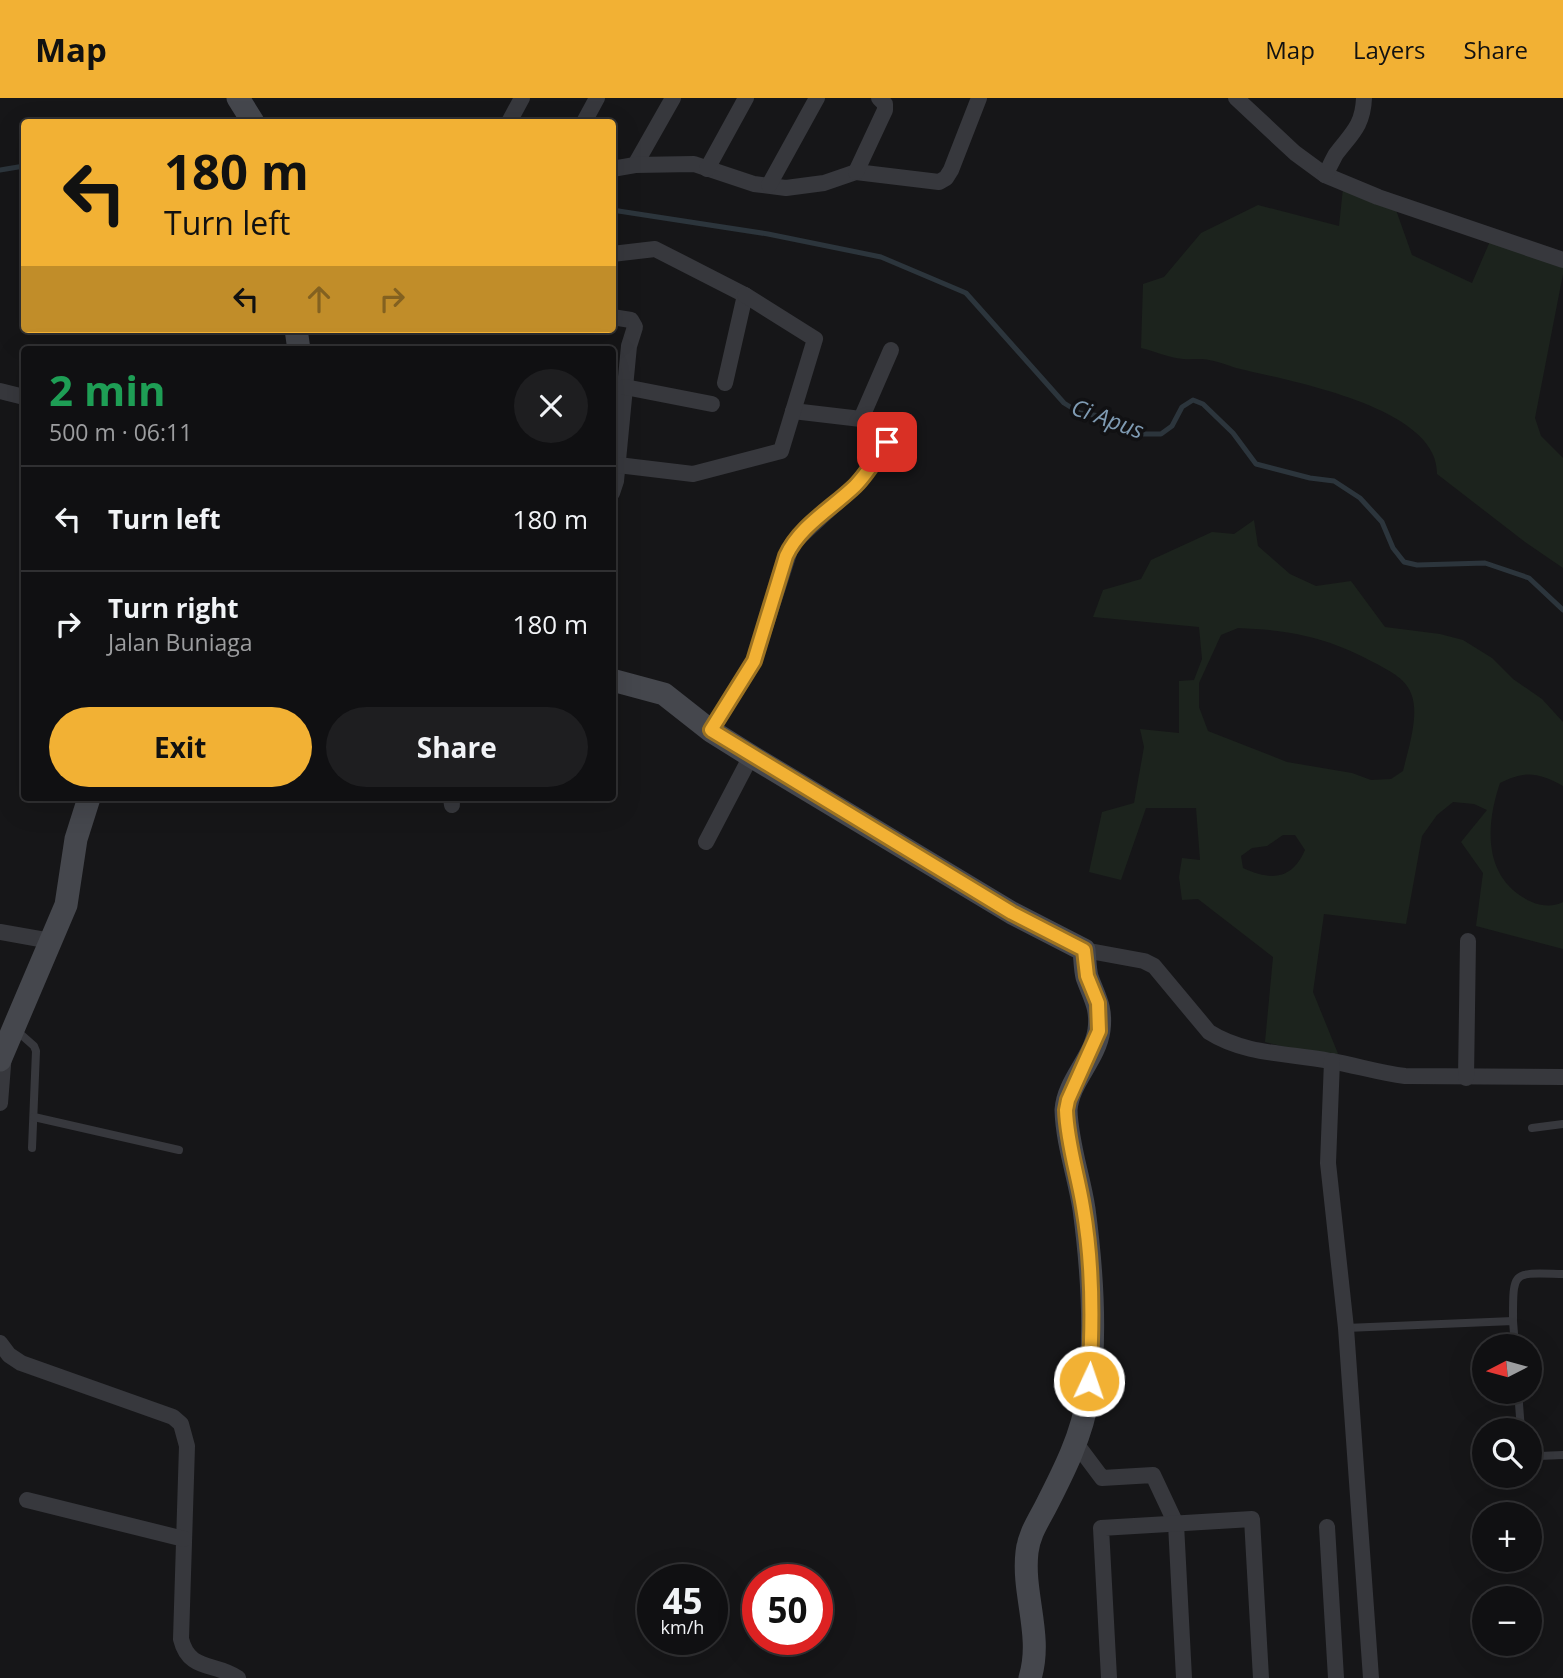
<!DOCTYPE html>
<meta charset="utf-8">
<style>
body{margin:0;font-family:"Open Sans",sans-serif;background:#1e1e20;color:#f1f3f6;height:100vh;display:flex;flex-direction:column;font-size:26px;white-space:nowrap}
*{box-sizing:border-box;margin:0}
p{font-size:23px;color:#9c9d9f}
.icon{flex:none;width:38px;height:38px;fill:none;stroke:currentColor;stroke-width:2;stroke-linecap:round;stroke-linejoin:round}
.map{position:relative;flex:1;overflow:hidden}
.details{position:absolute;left:21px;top:248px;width:595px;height:455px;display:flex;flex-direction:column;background:#101012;border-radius:7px;box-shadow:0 7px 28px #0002,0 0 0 2px #303032}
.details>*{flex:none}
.banner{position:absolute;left:21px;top:21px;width:595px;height:214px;border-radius:7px;box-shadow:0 7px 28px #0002,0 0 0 2px #303032;background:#f2b134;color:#111;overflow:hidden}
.needle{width:46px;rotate:264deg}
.fabs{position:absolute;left:1472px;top:1236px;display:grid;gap:14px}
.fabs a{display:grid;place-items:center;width:70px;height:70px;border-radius:50%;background:#101012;box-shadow:0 7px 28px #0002,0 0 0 2px #303032;font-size:35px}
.speed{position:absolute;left:637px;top:1466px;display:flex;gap:14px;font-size:35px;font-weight:700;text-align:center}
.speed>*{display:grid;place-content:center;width:91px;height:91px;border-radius:50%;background:#101012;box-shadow:0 7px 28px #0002,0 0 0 2px #303032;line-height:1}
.speed small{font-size:18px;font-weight:400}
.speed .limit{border:10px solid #d22;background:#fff;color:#111}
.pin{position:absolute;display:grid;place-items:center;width:60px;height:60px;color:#fff;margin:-30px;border-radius:14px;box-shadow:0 4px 10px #0006}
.me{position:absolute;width:77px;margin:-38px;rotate:3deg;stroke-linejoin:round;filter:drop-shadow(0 0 5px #0008)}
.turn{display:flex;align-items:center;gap:24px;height:147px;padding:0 28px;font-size:32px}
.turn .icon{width:91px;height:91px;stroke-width:2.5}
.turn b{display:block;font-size:49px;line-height:60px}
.lanes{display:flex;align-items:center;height:66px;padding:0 28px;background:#0003;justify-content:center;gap:35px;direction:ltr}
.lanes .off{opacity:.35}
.round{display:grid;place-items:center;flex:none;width:74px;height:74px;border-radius:37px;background:#1e1e20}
.overview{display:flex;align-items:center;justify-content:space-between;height:119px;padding:0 28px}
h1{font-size:42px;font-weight:700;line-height:52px;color:#1e9e55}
.primary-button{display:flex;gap:14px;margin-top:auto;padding:14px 28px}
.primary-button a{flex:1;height:80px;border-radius:42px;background:#f2b134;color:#111;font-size:28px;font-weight:700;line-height:80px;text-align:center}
.primary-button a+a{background:#1e1e20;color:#f1f3f6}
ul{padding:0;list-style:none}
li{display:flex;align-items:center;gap:21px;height:105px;padding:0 28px;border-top:2px solid #303032}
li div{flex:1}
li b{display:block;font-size:26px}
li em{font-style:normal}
header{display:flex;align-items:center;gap:42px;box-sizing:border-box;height:98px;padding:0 35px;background:#f2b134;color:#111}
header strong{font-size:33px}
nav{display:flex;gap:38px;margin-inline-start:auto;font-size:24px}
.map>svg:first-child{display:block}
</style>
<header>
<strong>Map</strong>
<nav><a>Map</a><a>Layers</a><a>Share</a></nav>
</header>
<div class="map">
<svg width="1563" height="1580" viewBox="0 0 1563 1580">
<rect width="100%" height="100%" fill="#161618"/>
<g fill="#1c231d" fill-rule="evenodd">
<path d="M1344 81 1390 95 1412 157 1472 185 1494 134 1563 160V176L1535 320 1541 338 1563 360V470L1525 444 1437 376C1439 310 1294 284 1245 272 1233 270 1222 264 1209 262 1201 260 1191 262 1183 261 1169 260 1154 253 1141 250L1143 186 1164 179 1201 135 1258 107 1339 128Z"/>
<path d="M1254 422 1258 448 1290 476 1316 488 1351 483 1385 529 1440 536 1463 542 1492 560 1513 581 1542 601 1563 624V688C1539 675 1525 672 1500 685 1485 729 1483 782 1532 804 1540 808 1555 809 1563 804V851L1476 828 1483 775 1461 744 1487 712 1474 706 1453 704 1437 717 1422 738 1406 826 1324 816 1313 894 1341 963 1265 944 1273 859 1198 801 1182 802 1179 779 1182 760 1200 762 1196 710H1146L1121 782 1089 774 1102 714 1134 705 1144 649 1140 631 1179 635V583L1194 582 1202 561 1199 529 1093 519 1103 492 1141 481 1151 462 1212 434 1234 436ZM1238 530C1292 532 1330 540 1377 566 1391 574 1407 581 1412 598 1419 619 1408 652 1403 673L1391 681 1371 682 1352 675 1287 664 1208 633 1199 609V585L1221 537ZM1283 737H1295L1305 752C1292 782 1271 783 1243 770L1241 758 1252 750 1267 748Z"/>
</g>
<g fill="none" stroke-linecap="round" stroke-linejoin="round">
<g stroke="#2c353c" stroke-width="5">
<path d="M0 72 24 68"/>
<path d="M612 112 768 136 881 159 966 195 1064 305 1080 315 1113 320 1125 330 1144 336H1161L1172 328 1182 309 1193 302 1203 306 1233 335 1256 366 1310 380 1334 383 1360 400 1382 424 1393 450 1404 464 1417 467 1485 465 1529 480 1563 512"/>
</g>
<g stroke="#37383d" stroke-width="8">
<path d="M17 933 34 948 36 953 32 1050"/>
<path d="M34 1019 179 1052"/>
<path d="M1532 1030 1563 1026"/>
<path d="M1513 1223C1513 1171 1512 1175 1563 1176"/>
<path d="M1346 1230 1513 1223 1515 1248"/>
<path d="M1518 1293 1521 1332"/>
<path d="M1530 1354 1539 1358 1563 1357"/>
</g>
<g stroke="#37383d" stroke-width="16">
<path d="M1236 0 1295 55 1325 77 1378 99 1563 162"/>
<path d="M509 24 522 0"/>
<path d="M584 24 597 0"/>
<path d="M635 67 673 0"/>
<path d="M612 71 635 67 694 66 754 86 786 90 824 85 856 74 939 84 946 80 951 72 979 0"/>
<path d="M707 71 746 0"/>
<path d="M856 74 885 12V6L879 0"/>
<path d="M1325 77C1329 70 1332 63 1336 56 1351 36 1363 28 1364 0"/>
<path d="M769 87 817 0"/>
<path d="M612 156 655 151 745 197 725 285"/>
<path d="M612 219 631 222 635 229 629 248 616 383 612 395"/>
<path d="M625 289 712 306"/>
<path d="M0 293 24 299"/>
<path d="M793 313 861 321 891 252"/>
<path d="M618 367 693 376 781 353 815 241 745 197"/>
<path d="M711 633 754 563 792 446 857 386 887 343"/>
<path d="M451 700 452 707"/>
<path d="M706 744 751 658"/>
<path d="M0 834 51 843"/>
<path d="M1084 852 1144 863 1154 868 1209 934C1245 957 1289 955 1330 963 1355 967 1379 975 1405 978L1563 979"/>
<path d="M1332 963 1328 1065 1346 1230 1371 1580"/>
<path d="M1466 980 1468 843"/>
<path d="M0 1005 4 955"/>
<path d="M0 1245 9 1257 21 1265 173 1319 181 1326 187 1348 181 1541C189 1574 215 1564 238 1580"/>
<path d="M1075 1344 1102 1380 1153 1377 1176 1426 1184 1580"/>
<path d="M27 1402 184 1441"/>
<path d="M1327 1429 1336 1580"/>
<path d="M1109 1580 1101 1430 1252 1421 1261 1580"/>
</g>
<g stroke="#45474d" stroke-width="23">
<path d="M238 0 253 24"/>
<path d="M296 231 299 252"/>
<path d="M612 582 664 596 711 633 751 658 1012 815 1084 852C1085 861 1085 871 1087 879 1094 899 1102 909 1099 932 1095 961 1068 983 1066 1012 1067 1046 1079 1078 1084 1111 1092 1171 1097 1237 1088 1297 1083 1336 1063 1375 1045 1410 1037 1425 1029 1437 1027 1454 1022 1496 1043 1538 1030 1580"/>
<path d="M0 962 66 807 76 741 89 700"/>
</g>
</g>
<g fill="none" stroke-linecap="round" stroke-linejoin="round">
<g stroke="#9d7322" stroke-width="18">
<path id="route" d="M887 344C877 359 868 375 855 388 831 411 800 428 786 458L754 563 711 632 1012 815 1084 852 1087 878 1098 905 1099 933 1068 1002 1066 1012C1067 1045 1078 1077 1083 1109 1093 1166 1093 1225 1089 1283"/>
</g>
<use href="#route" stroke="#f2b134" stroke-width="12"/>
</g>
<g text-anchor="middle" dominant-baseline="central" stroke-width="7" stroke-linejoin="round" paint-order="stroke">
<g font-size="23" font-style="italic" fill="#7f9bb3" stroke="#111113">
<text transform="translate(1108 320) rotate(20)">Ci Apus</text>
</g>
</g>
</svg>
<div class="fabs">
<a><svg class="needle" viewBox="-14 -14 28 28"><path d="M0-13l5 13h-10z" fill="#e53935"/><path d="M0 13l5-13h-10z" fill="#9c9d9f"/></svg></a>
<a><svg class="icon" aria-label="search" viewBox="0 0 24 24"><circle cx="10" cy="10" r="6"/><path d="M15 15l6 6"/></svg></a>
<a>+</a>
<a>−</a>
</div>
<div class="speed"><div>45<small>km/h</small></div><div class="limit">50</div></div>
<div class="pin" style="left:887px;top:344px;background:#d93025"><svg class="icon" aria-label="arrive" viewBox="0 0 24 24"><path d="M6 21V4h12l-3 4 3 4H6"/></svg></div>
<svg class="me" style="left:1089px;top:1283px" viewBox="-20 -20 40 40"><circle r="17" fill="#f2b134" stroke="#fff" stroke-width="3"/><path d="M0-11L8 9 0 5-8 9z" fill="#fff"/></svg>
<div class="banner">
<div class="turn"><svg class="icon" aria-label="left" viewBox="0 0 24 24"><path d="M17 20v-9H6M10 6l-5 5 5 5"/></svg><div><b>180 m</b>Turn left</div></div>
<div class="lanes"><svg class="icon" aria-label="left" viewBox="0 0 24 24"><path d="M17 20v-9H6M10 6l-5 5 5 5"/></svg><svg class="icon off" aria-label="ahead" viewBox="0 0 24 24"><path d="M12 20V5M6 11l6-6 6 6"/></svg><svg class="icon off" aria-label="right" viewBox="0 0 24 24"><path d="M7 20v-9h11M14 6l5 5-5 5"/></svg></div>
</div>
<section class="details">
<div class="overview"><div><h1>2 min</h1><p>500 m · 06:11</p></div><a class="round"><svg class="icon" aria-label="close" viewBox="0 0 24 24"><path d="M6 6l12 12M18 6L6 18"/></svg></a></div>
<ul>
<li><svg class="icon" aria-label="left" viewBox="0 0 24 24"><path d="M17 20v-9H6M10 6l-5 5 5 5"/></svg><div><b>Turn left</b></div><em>180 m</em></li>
<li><svg class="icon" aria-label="right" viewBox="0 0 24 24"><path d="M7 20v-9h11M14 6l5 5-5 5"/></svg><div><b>Turn right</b><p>Jalan Buniaga</p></div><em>180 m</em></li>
</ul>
<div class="primary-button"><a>Exit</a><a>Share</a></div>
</section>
</div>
